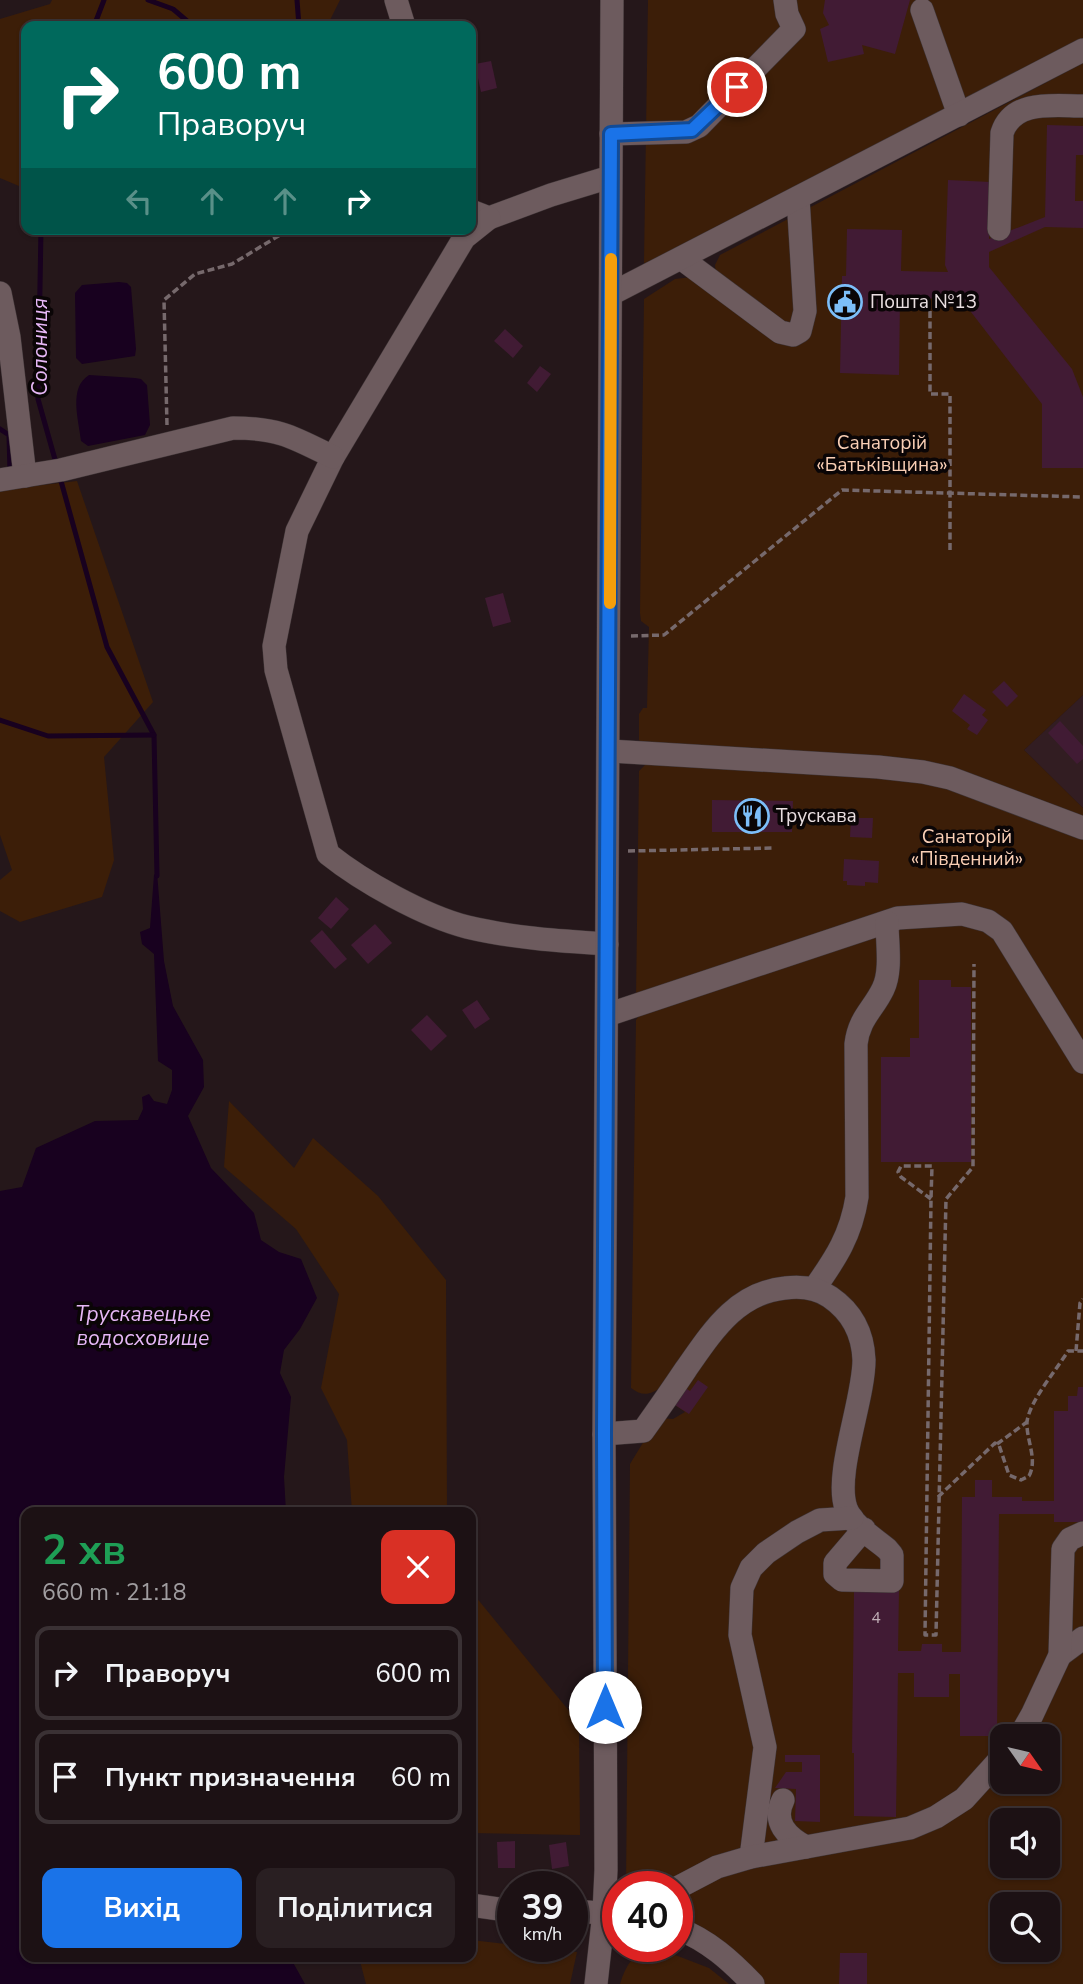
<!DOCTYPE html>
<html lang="uk">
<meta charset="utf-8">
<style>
body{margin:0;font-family:"Nunito Sans",sans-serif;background:#291f22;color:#f1f3f6;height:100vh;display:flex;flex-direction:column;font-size:26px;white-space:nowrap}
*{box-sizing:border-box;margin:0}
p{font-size:23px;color:#a09da0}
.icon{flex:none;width:38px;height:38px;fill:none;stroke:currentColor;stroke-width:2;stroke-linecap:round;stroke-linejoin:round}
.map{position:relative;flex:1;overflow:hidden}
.details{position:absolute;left:21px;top:1507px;width:455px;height:455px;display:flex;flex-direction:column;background:#1c1114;border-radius:14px;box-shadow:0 2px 5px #0004,0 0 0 2px #3a3134}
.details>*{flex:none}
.top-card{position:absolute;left:21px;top:21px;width:455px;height:214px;border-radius:14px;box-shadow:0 2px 5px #0004,0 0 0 2px #3a3134;background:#00695c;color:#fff;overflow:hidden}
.needle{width:46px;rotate:124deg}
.tools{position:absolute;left:990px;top:1724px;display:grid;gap:14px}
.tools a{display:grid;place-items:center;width:70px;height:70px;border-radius:14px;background:#1c1114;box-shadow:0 2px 5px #0004,0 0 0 2px #3a3134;font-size:35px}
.speed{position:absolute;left:497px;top:1871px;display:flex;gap:14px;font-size:35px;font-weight:700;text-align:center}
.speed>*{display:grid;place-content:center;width:91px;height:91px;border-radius:50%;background:#1c1114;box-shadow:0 2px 5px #0004,0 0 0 2px #3a3134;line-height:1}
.speed small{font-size:18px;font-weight:400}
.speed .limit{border:10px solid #d22;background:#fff;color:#111}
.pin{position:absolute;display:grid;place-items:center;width:60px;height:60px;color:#fff;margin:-30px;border:4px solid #fff;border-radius:50%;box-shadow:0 2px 7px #0007}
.me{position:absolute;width:77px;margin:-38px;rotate:0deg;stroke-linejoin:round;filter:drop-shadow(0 0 5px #0008)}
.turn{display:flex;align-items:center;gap:24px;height:147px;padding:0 21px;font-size:32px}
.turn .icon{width:91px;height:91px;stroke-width:2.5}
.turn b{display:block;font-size:49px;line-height:60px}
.lanes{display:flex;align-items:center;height:66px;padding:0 21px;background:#0003;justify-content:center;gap:35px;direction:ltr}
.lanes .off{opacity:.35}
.round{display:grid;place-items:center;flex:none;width:74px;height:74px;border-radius:14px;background:#291f22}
.headline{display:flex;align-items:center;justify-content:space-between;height:119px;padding:0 21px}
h1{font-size:42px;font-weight:700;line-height:52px;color:#1e9e55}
.primary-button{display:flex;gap:14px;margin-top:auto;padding:14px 21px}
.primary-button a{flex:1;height:80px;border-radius:14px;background:#1a73e8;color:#fff;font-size:28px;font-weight:700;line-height:80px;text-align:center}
.primary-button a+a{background:#291f22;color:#f1f3f6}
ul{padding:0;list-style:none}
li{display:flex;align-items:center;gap:21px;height:94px;margin:0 14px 10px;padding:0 7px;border:4px solid #3a3134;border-radius:14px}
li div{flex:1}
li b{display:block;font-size:26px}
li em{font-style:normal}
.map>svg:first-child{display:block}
</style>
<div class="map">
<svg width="1083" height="1984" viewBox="0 0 1083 1984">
<rect width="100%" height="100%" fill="#25171a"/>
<path fill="#321d22" d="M1083 695V808L1024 750Z"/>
<g fill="#3c1e08" fill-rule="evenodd">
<path d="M52 0H340L327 26H26V189L0 178V19L50 4Z"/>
<path d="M648 0H1083V40L657 262 644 263Z"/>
<path d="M1083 63V695L1024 750 1083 808V820L965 774 643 743 639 740V714L643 708H647L649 627 641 621 640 613 644 299 675 279 716 274 715 265 720 255Z"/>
<path d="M77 481 153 702 104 757 114 860 102 897 20 922 0 911V880L12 870 0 835V490Z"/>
<path d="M648 762 894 777 946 785 1083 838V1984H764L677 1925V1895L669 1883 662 1886H626L630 1464 658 1418 673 1419 685 1412 675 1405 663 1386C650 1395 643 1397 631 1388L636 1020 640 1014 636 998 639 771ZM1003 1736H1048V1782H1003ZM1003 1820H1048V1866H1003ZM1003 1904H1048V1950H1003Z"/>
<path d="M229 1101 294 1168 313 1138 378 1196 446 1280 447 1512H352L347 1440 321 1388 339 1294 296 1229 224 1167Z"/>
<path d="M471 1591 579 1723 580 1835 471 1833Z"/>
<path d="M471 1940 577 1952 570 1984H366L360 1961 374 1957 471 1956Z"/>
<path d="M657 1948 709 1968 729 1984H620C626 1964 635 1950 657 1948Z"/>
</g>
<g fill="#18011f">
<path d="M119 282 127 283 131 287 136 349 135 356 82 364 76 358 75 293 82 285Z"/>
<path d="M89 375 135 378 141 379 147 385 150 425 145 435 88 446 81 441C79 420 68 388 89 375Z"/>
<path d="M157 872 164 961 173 1006 203 1060 204 1087 188 1116 211 1168 254 1213 261 1240 279 1252 301 1259 317 1298 300 1329 284 1350 280 1373 291 1397 284 1477 286 1512H26V1956L290 1957 305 1984H0V1191L22 1187 36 1148 95 1121 138 1120 143 1109 142 1097 149 1094 154 1101 167 1104 172 1090V1070L158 1061 154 954 142 944 140 932 150 928 154 875Z"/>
</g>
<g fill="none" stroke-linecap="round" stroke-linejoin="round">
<g stroke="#18011f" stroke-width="5">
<path d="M148 0 173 9 193 26"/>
<path d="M297 0 299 26"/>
<path d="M94 26 104 0"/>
<path d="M41 229 38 399 56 463"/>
<path d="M0 429 9 435 10 472 8 473"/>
<path d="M61 481 107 647 154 735 157 876"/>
<path d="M0 720 48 736 154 735"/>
</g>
</g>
<g fill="#411b34">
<path d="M825 0H910L895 54 862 45 864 54 828 62 820 29 829 25 823 13Z"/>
<path d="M491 61 497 88 481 92 475 64Z"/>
<path d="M1047 125 1083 126V155H1076L1075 201H1083V228L1045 227 989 252V267L1072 369 1083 397V468H1042V404L961 299 900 298 899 375 840 373 842 276H846L847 229 902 230 901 271 948 272 945 265 948 180 991 182 989 239 1045 217Z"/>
<path d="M505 329 523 346 513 358 494 341Z"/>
<path d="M540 366 551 374 537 392 527 383Z"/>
<path d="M503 593 511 622 493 627 485 598Z"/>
<path d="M1004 681 1018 696 1007 707 992 692Z"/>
<path d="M964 694 986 710 982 715 988 720 977 735 967 729 970 725 952 711Z"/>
<path d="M1060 721 1083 746V759L1077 764 1048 733Z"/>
<path d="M712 800 793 801 792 832H712Z"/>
<path d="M851 818H873L872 838 850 837Z"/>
<path d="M844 859 879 861 878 883 865 882V886L847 885V881H843Z"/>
<path d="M336 897 349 909 331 929 318 918Z"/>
<path d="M375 924 392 943 368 964 351 945Z"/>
<path d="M322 930 347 959 335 969 310 941Z"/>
<path d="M919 980H951V987H971V1162H881V1057H910V1038H919Z"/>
<path d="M477 1000 490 1019 475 1029 462 1010Z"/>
<path d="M427 1015 447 1036 431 1051 411 1030Z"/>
<path d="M698 1380 708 1387 689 1414 675 1405 678 1400 673 1397 681 1385 690 1391Z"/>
<path d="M1078 1387H1083V1522H1054V1514H999L997 1736H960V1674H949V1697H914V1673H898L896 1817 854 1816V1753H852L854 1591H899L898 1651H921L922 1644H942V1652H961L962 1497H975V1480H992V1497H1022V1501H1054V1411H1068V1396H1077Z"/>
<path d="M785 1755H820V1822L795 1821 796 1789 775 1788 786 1772H802V1762H785Z"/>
<path d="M515 1841V1868H498L497 1842Z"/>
<path d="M566 1842 569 1866 552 1869 549 1845Z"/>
<path d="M840 1953H867V1984H839Z"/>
</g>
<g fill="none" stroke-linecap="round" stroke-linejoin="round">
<g stroke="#3d3335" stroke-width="24">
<g id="minor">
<path d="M396 0 404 26"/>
<path d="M922 10 959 115"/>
<path d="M611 134 686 132 699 126 794 29 787 14 785 0"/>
<path d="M471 211 489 218 551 195 610 177"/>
<path d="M489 218 464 238 333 457 297 531 274 646 276 670 328 854C363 882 424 916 467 927 513 938 560 941 607 944"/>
<path d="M999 229 1002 133C1013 99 1054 106 1083 106"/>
<path d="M682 259 780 332 793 335 800 331 805 311 798 198"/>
<path d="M0 293 9 337 25 476"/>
<path d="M611 294 1083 50"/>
<path d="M0 480 61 470 233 428C279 428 293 437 333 457"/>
<path d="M610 751 878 767 923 772 950 778 1083 828"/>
<path d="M607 1015 898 918 962 914 988 921 1002 931 1083 1062"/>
<path d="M814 1289C836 1258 851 1235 857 1197L856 1044C859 1018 873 1010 883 989 892 971 887 942 887 922"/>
<path d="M604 1434 643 1431C658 1410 672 1390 686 1369 712 1332 736 1293 785 1288 801 1286 816 1287 830 1297 852 1312 863 1334 864 1360 864 1400 834 1474 846 1508 852 1525 874 1538 887 1549L892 1555V1581L842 1580 835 1574V1563L864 1529"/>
<path d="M1060 1655 1083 1638"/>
<path d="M1020 1736 1032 1715 1060 1655 1063 1549 1070 1539 1083 1533"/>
<path d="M783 1800C772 1822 787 1837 806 1847"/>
<path d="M751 1857 765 1747 740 1635 742 1588 751 1568 766 1553 797 1532 820 1520 852 1518"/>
<path d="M677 1888 717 1867 751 1857 910 1828 936 1817 964 1799 1003 1756"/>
<path d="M471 1905 513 1911"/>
<path d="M572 1911 618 1914"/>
<path d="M677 1928C709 1941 730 1960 753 1984"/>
<path d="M596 1984 604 1912 606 1870 604 1434 612 0"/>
</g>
</g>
<g stroke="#76696c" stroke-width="3.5" stroke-dasharray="7 3.5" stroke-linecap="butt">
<path d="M930 311V394H950V551"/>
<path d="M167 425 164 300 195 274 232 264 290 229"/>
<path d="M631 636 664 635 842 490 1083 497"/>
<path d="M628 851 773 848"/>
<path d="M931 1199 901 1177 898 1172 901 1166H932L931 1199 925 1635H936L946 1199 973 1167 974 964"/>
<path d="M1076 1351 1080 1303 1083 1299"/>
<path d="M997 1444 1027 1422"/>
<path d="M938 1497 995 1443 999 1445 1009 1475 1021 1480 1029 1476C1038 1459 1026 1440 1027 1422 1029 1402 1057 1369 1068 1351H1083"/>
</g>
<use href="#minor" stroke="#6d5b5e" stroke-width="23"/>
</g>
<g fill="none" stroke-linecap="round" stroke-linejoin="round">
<g stroke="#114b97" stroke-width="18">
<path id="route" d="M605 1707 604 1434 611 134 692 130 737 87"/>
</g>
<use href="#route" stroke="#1a73e8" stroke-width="12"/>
<path stroke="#f59e0b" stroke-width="12" d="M610 603 611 259"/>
</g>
<defs>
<g id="civic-ring" transform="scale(1.75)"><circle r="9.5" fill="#0a0506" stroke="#7cbef9" stroke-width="1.5"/><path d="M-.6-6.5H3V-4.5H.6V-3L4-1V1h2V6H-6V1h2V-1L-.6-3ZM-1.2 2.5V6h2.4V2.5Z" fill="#7cbef9"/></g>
<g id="restaurant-ring" transform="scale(1.75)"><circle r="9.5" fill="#0a0506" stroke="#7cbef9" stroke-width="1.5"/><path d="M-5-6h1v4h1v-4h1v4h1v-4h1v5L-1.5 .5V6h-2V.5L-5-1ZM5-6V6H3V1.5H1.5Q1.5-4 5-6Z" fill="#7cbef9"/></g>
</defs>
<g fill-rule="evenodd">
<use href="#civic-ring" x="845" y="302"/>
<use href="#restaurant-ring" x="752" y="816"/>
</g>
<g text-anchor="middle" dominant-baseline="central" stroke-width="7" stroke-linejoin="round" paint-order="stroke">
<g font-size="16" fill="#bfadb5">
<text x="876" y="1618">4</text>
</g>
<g font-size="19" fill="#e9dee0" stroke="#0a0506" text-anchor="start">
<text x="870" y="302">Пошта №13</text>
<text x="776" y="816">Трускава</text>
</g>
<g font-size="19" fill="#facfb5" stroke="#0a0506">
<text x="882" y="443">Санаторій<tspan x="882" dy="22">«Батьківщина»</tspan></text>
<text x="967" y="837">Санаторій<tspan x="967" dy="22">«Південний»</tspan></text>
</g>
<g font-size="21" font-style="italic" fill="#e6b7f6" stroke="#0a0506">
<text transform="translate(40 347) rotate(-90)">Солониця</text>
<text x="143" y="1314">Трускавецьке<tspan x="143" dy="24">водосховище</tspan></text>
</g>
</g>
</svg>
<div class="tools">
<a><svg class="needle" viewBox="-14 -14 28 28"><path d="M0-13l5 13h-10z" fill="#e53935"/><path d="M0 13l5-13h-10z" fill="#a09da0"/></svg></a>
<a><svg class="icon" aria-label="sound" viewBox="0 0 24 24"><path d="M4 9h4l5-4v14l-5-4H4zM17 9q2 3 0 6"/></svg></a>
<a><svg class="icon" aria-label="search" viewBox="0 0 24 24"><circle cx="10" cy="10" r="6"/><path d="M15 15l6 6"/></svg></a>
</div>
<div class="speed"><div>39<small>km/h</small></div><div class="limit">40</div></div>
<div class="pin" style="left:737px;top:87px;background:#d93025"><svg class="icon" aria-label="arrive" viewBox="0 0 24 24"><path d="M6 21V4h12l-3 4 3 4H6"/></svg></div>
<svg class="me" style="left:605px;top:1707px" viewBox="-20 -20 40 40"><circle r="19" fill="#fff"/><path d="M0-13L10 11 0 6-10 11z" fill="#1a73e8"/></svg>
<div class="top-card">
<div class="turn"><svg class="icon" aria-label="right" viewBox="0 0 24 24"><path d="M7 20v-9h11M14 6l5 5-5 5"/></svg><div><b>600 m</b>Праворуч</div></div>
<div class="lanes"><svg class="icon off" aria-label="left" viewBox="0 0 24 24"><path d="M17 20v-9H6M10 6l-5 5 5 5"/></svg><svg class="icon off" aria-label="ahead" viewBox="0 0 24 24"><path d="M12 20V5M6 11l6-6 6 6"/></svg><svg class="icon off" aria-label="ahead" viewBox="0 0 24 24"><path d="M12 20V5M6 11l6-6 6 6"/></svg><svg class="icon" aria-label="right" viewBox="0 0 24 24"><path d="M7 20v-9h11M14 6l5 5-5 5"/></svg></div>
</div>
<section class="details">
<div class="headline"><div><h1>2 хв</h1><p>660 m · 21:18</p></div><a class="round" style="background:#d93025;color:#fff"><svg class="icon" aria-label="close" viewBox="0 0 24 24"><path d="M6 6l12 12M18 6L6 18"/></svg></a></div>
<ul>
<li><svg class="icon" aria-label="right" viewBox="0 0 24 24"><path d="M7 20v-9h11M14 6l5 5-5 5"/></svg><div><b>Праворуч</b></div><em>600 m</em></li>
<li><svg class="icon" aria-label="arrive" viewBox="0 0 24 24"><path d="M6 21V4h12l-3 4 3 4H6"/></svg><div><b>Пункт призначення</b></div><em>60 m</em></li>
</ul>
<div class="primary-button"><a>Вихід</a><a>Поділитися</a></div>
</section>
</div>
